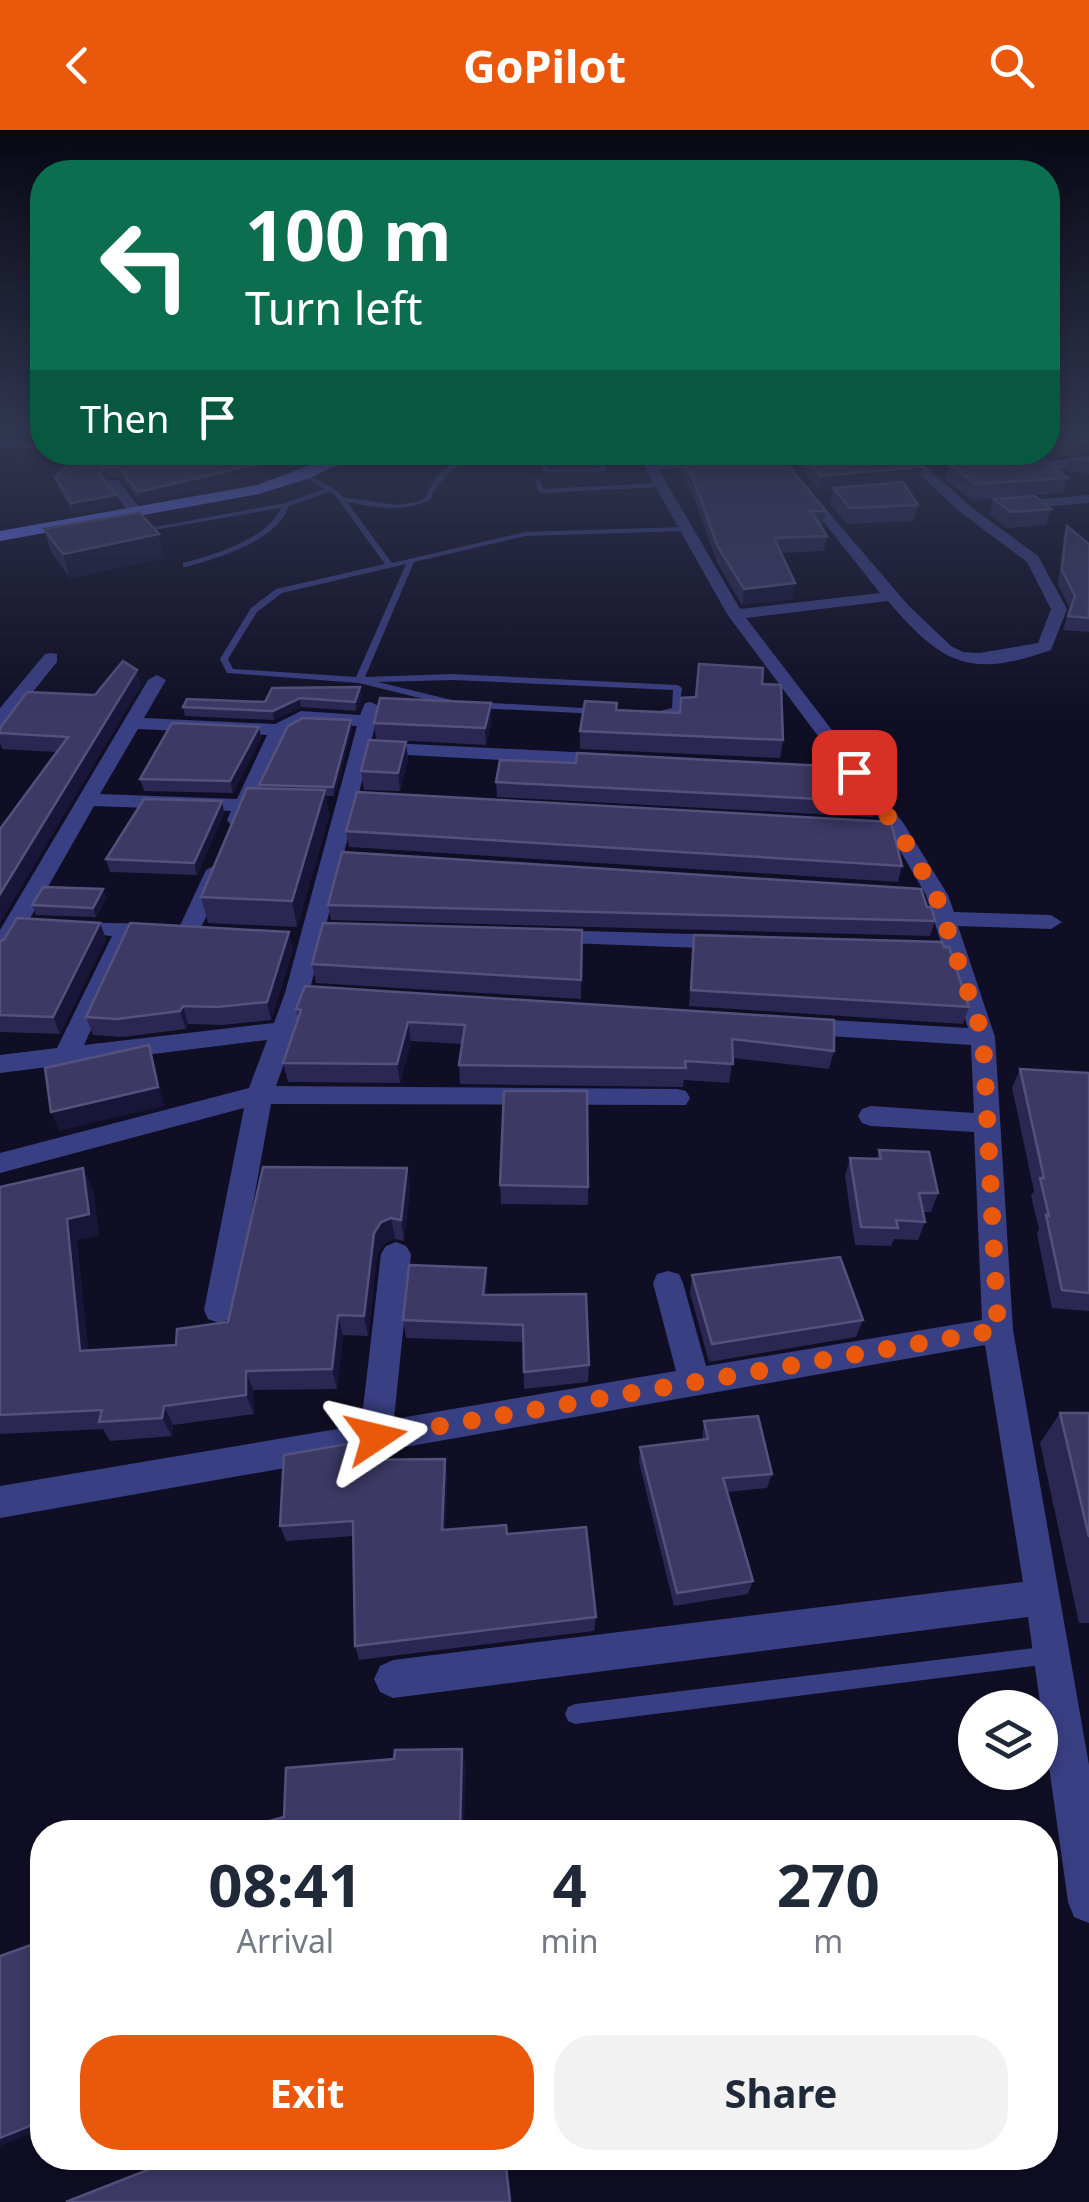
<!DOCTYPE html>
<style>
body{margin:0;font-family:"Noto Sans",sans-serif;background:#f2f2f3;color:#1f2937;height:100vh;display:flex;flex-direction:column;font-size:38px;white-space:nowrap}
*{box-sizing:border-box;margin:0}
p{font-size:32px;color:#747a83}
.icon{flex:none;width:55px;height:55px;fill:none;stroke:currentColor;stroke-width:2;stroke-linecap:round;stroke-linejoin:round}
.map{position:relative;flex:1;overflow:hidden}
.panel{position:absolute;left:30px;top:1690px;width:1028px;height:350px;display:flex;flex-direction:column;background:#fff;border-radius:40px;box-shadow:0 5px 15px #0003}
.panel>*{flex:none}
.banner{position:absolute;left:30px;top:30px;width:1030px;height:305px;border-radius:40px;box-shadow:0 5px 15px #0003;background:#0b6e4f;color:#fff;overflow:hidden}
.fabs{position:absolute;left:958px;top:1560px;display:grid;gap:20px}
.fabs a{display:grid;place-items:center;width:100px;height:100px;border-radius:50%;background:#fff;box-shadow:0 5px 15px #0003;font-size:50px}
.pin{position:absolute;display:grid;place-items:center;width:85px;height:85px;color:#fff;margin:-42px;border-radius:20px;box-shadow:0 5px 15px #0006}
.me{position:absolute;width:110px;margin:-55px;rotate:80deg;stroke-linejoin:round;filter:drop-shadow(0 0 8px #0008)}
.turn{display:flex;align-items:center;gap:35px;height:210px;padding:0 50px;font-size:45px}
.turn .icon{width:130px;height:130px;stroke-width:2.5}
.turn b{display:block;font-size:70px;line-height:85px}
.then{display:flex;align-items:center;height:95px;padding:0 50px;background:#0003;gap:20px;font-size:38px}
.eta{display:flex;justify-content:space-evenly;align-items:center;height:170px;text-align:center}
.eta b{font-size:60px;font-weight:700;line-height:70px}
.action{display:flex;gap:20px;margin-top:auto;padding:20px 50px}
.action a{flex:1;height:115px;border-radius:40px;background:#ea580c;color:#fff;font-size:40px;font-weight:700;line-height:115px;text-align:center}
.action a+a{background:#f2f2f3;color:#1f2937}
header{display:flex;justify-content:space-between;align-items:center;height:130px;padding:0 50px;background:#ea580c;color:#fff;font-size:45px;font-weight:700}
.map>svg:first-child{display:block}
</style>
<header><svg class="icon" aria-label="back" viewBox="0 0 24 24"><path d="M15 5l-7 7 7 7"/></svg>GoPilot<svg class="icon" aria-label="search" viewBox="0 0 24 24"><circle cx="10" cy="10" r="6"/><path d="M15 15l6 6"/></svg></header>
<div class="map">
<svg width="1089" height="2072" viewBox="0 0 1089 2072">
<rect width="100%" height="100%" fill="#0f0e24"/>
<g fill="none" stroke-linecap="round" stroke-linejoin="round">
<g fill="#393f83" fill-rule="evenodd">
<path d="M467 322H475C456 338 440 347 430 370 403 383 375 378 347 372L392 433 525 402 686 397 690 399 686 401 525 406 414 432 365 547 452 544 678 555 682 558 679 582 656 586 651 583 672 578 673 560 452 550 378 552 456 571 602 579 604 581 599 584 456 577 359 553 227 543 220 529 251 478 276 459 385 434 334 364 329 362 289 376C277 411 219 428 186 437H183V433C213 425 269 408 281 378L137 403 133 401 285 373 324 359 303 346 305 343 333 358 343 367 397 375 416 372 425 368 437 345ZM406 434 356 547 233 539 228 529 257 482 282 463Z"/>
<path d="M541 322H547L548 339 599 338 598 322H604L606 340 603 342H543Z"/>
<path d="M535 349H539L544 359 660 353 663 355 660 357 541 363 538 361Z"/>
<path d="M1050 1516 1057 1518 1059 1525 1057 1532 1050 1534 575 1594 568 1591 565 1584 568 1577 575 1574Z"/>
</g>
<g fill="#393f83" fill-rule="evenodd">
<path d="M0 310 42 312V320L0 318Z"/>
<path d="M156 322 337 327 344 331 337 335Z"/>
<path d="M636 322H649L655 333 768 322H823L659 340 740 479 880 463 796 357 794 354 801 350 908 475 951 516 963 522 979 523 1038 513 1051 479 1027 432 960 382 895 322H909L970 376 1038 426 1067 479 1051 520C969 549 942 534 888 471L746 488 904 694 948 765 954 782 1051 785 1062 792 1051 799 958 796 995 907 1013 1200 1089 1635V1793L1074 1787 1068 1772 1028 1487 393 1568 380 1562 374 1549 380 1536 393 1530 1023 1452 985 1215 0 1388V1356L361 1295 381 1124 386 1116 396 1112 406 1116 411 1124 394 1289 676 1241 653 1153 657 1144 668 1141 679 1144 683 1153 706 1236 982 1190 974 1002 871 996 862 993 858 986 862 979 871 976 974 983 971 915 797 904 785 896 797 888 968 898 926 765 888 700 727 484Z"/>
<path d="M1089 328V336L1017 341 1010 337 1017 333Z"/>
<path d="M108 350H118L143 382 141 385H131L106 353Z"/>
<path d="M1089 365V373L1006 380 999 376 1006 372Z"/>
<path d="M51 523 57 524V532L7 594 0 596V578L45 524Z"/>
<path d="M157 545 166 550 144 588 275 594 301 581 360 585 365 573 371 572 380 577 371 612 613 624 623 630 613 636 369 623 309 863 276 956 677 959 686 961 690 968 686 975 271 974 234 1180 230 1189 219 1193 208 1189 204 1180 244 978 0 1043V1023L249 958 267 910 0 943V925L57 918 112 806 58 802 55 797 58 792 163 794 174 801 163 808 134 807 84 915 274 893 285 863 357 596C275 591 288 600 257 669L277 670 287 676 277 682 251 681 244 694H230L227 690 231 681 94 676 12 820 0 827V800L148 550ZM138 599 267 605 237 669 100 664Z"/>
<path d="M217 734 228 740 199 802 188 809 180 807 177 802 206 740Z"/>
<path d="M547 800 729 805 740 812 729 819 539 812 536 807Z"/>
</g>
<path fill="#6876ff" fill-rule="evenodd" d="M345 322H365L310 348 259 364 0 411V401L257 355Z"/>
</g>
<g fill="#2b2752">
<path d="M1048 300H1089V324L929 335 915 322H1048Z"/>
<path d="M81 322 269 324 270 334 264 343 140 372 121 348 108 346 105 351 119 376 74 384 58 357 55 347Z"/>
<path d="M796 322H906L922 337 919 350 819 359 795 331Z"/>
<path d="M1089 327V344L1066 341 1070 329Z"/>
<path d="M680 328 826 381 823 395H820L827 406 824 421 781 423 795 453 792 469 742 475 717 432 691 360 679 342Z"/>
<path d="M949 334 1068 348 1064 363 972 370 945 349Z"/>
<path d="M833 358 918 375 914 391 847 394 830 374Z"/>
<path d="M993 369 1051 379 1046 395 1007 398 989 385Z"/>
<path d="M1067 396 1089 414V502L1063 500 1070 479 1058 454 1063 409Z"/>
<path d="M44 399 165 428 70 448 51 422Z"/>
<path d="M762 554 783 610 780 628 580 619V601L679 583 696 567Z"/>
<path d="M141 556 56 622 2 619 0 612V598L95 565Z"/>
<path d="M360 557 362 566 356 581 301 577 274 590 185 586 183 577 265 572Z"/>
<path d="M351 590 352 599 334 666H326L329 686 297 797 208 793 201 767 260 659 259 655Z"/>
<path d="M492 590 486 615 376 609 374 593Z"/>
<path d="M259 597 261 608 233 663 144 661 140 649Z"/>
<path d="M406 612 408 630 400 661 364 660 361 641Z"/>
<path d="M496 652 849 659 877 672 873 687 497 667Z"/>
<path d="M222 671 224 683 197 745 110 742 106 729Z"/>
<path d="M346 701 902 736 898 752 349 717Z"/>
<path d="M103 759 106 769 96 787 36 785 32 775Z"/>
<path d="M328 775 927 777 935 791 930 806 331 790Z"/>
<path d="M100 793 106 809 60 904 0 902V811Z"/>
<path d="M582 800 581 869 316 853 312 834Z"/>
<path d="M694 805 969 877 963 894 689 876Z"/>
<path d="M293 819 271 890 222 895 188 894 186 899 123 907 93 905 86 887Z"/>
<path d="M305 856 834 921 829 939 733 928 729 953 684 950 683 957 460 954 459 935 462 914 411 911 400 953 288 952 283 933 298 888 296 879Z"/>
<path d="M1020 939 1089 943V1181L1052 1178 1037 1104 1039 1099 1031 1066 1034 1061 1012 958Z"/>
<path d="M879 1020 938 1063 931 1082H923L925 1092 918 1110 894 1109 891 1116 855 1115 845 1046 850 1028H877Z"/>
<path d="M407 1038 410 1059 404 1111 395 1109 385 1113 377 1124 368 1206 343 1205 337 1259 253 1260 254 1284 173 1295 172 1306 110 1311 103 1299 0 1304V1057L93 1059 99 1105 77 1110 88 1220 176 1215 228 1192Z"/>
<path d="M500 1055 588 1057V1075L501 1074Z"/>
<path d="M692 1145 863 1190 856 1207 709 1232 690 1163Z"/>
<path d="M487 1156 486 1165 589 1235 588 1252 524 1259 523 1212 406 1208 403 1190Z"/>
<path d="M1060 1283H1089V1493H1079L1040 1313Z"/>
<path d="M704 1291 772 1344 767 1358 727 1362 753 1451 748 1464 674 1476 639 1332 640 1317 702 1310Z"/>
<path d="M445 1329 447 1345 445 1399 507 1404 596 1487 594 1501 359 1530 355 1516 353 1406 286 1411 280 1396 357 1330Z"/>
</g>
<g fill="#181538">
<path d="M670 322H724L670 328Z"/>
<path d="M269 324 270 334 264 343 140 372 138 362Z"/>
<path d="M105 336 108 346 103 355 100 345Z"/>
<path d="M922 337 919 350 819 359 821 346Z"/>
<path d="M116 365 119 376 74 384 71 373Z"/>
<path d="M159 404 165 428 70 448 63 424Z"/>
<path d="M795 453 792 469 742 475 744 459Z"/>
<path d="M137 540 141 556 0 793V764Z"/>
<path d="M360 557 362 566 356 581 355 572Z"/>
<path d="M300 568 301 577 274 590 273 581Z"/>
<path d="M491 573 492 590 486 615 485 598Z"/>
<path d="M351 590 352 599 334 666 333 657Z"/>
<path d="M259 597 261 608 233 663 230 651Z"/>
<path d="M406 612 408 630 400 661 398 643Z"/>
<path d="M325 660 329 686 297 797 292 771Z"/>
<path d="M222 671 224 683 197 745 194 733Z"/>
<path d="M103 759 106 769 96 787 93 778Z"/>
<path d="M100 793 106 809 60 904 53 887Z"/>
<path d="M289 802 293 819 271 890 267 872Z"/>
<path d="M183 876 188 894 186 899 180 881Z"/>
<path d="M408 892 411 911 400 953 397 934Z"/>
<path d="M149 915 155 934 164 976 59 1001 51 982Z"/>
<path d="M83 1038 93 1059 99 1105 77 1110 90 1240 80 1221 67 1089Z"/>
<path d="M407 1038 410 1059 404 1111 401 1090Z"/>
<path d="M391 1088 395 1109 385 1113 377 1124 368 1206 364 1186 374 1103 381 1092Z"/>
<path d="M486 1138 487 1156 484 1183 483 1165Z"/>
<path d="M338 1185 343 1205 337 1259 332 1239Z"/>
<path d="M246 1241 253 1260 254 1284 246 1265Z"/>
<path d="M164 1276 173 1295 172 1306 162 1288Z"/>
<path d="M445 1329 447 1345 444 1415 442 1400Z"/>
<path d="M462 1619 466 1637 464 1702H460Z"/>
<path d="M42 1991V1999L0 2016V2008Z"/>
<path d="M505 2028H507L512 2072H510Z"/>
</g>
<g fill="#3c3965" stroke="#54517d" stroke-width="2.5">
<path d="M1048 300H1089V312L1048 315Z"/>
<path d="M81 322H252L269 324 262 333 138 362 118 337 105 336 100 345 116 365 71 373 55 347Z"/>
<path d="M745 322H777L826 381H811L827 406 774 408 795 453 744 459 718 417 692 346 680 328Z"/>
<path d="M800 322H906L922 337 821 346Z"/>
<path d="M1089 327V331L1070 329Z"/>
<path d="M1042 328 1068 348 976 354 949 334Z"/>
<path d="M903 352 918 375 850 378 833 358Z"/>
<path d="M1035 366 1051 379 1011 382 993 369Z"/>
<path d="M140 383 159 404 63 424 44 399Z"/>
<path d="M1067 396 1089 414V488L1068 486 1075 466 1062 440Z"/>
<path d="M123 531 137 540 0 764V699L68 607 0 603V598L27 562 95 565Z"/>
<path d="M699 534 763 538 762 554 781 555 783 610 580 601 585 571 617 573 616 580 680 583 681 568 696 567Z"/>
<path d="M360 557 355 572 300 568 273 581 183 577 187 569 265 572 272 558Z"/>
<path d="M380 568 491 573 485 598 374 593Z"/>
<path d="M303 588 351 590 333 657 259 655 288 596Z"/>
<path d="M172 593 259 597 230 651 140 649Z"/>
<path d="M369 610 406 612 398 643 361 641Z"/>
<path d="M577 623 844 637 849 659 868 660 877 672 496 652 500 630 576 633Z"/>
<path d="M247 658 325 660 292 771 201 767Z"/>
<path d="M357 662 891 692 902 736 346 701Z"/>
<path d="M144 669 222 671 194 733 106 729Z"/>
<path d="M342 722 921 759 927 777H931L935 791 328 775Z"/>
<path d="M43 757 103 759 93 778 32 775Z"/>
<path d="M17 788 100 793 53 887 0 885V811L4 810Z"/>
<path d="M130 793 289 802 267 872 217 877 183 876 180 881 117 889 86 887Z"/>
<path d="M323 793 582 800 581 850 312 834Z"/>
<path d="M694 805 942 812 944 817H949L969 877 691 860Z"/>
<path d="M305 856 834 890V921L732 909 733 934 685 931 686 938 459 935 465 895 408 892 397 934 283 933 301 880 296 879Z"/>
<path d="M149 915 158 957 51 982 45 938Z"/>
<path d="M1020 939 1089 943V1163L1062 1160 1046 1085 1049 1086 1040 1048H1044Z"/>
<path d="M504 961H587L588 1057 500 1055Z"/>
<path d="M879 1020 929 1022 938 1063H919L925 1092 896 1090 898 1098 861 1097 850 1028 881 1029Z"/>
<path d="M263 1037 407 1038 401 1090 391 1088 381 1092 374 1103 364 1186 338 1185 332 1239 246 1241V1265L164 1276 162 1288 99 1292 102 1280 0 1285V1057L83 1038 89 1084 67 1089 80 1221 176 1215 177 1199 228 1192Z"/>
<path d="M840 1127 863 1190 712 1214 692 1145Z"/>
<path d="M409 1135 486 1138 483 1165 586 1164 589 1235 524 1242 523 1195 403 1190Z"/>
<path d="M1060 1283H1089V1407Z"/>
<path d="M758 1286 772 1344 723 1348 753 1451 677 1463 640 1317 708 1309 704 1291Z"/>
<path d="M353 1313V1330L445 1329 442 1400 506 1395 507 1404 586 1397 596 1487 355 1516 353 1391 280 1396 284 1325Z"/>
<path d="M462 1619 460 1702H230L284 1687 286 1638 394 1629 395 1620Z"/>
<path d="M42 1811V1991L0 2008V1826Z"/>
<path d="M178 2028H505L510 2072H66Z"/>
</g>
<linearGradient id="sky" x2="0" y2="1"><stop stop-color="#080814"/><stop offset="0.51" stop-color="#313650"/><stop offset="1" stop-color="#313650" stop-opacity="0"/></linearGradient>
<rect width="1089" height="591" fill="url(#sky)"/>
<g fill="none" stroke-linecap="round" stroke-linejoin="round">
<path stroke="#ea580c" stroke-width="18" stroke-dasharray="0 32.4" d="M376 1307 998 1200 983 907 936 765 897 698 854 642"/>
</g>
</svg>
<div class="fabs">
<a><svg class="icon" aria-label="layers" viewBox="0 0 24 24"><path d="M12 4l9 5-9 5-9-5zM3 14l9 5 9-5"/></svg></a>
</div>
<div class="pin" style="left:854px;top:642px;background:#d93025"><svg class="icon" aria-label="arrive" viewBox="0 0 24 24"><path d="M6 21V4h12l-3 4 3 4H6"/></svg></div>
<svg class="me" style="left:376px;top:1307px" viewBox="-20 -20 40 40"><path d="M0-17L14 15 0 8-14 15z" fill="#ea580c" stroke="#fff" stroke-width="4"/></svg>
<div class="banner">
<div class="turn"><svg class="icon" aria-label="left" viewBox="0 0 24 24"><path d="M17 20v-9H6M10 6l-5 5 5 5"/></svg><div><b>100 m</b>Turn left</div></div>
<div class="then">Then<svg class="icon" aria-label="arrive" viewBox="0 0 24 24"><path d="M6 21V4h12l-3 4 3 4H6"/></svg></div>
</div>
<section class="panel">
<div class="eta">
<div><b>08:41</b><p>Arrival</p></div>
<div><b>4</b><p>min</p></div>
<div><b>270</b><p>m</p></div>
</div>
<div class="action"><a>Exit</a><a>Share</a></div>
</section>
</div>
